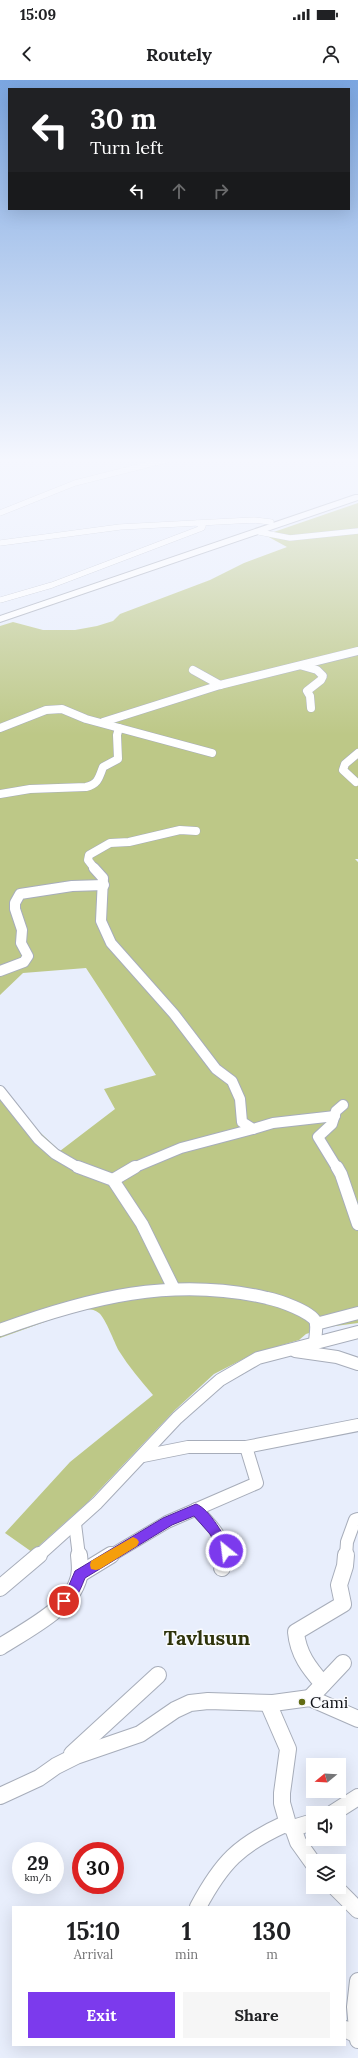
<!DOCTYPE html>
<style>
body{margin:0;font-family:Lora,serif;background:#f6f6f6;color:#202124;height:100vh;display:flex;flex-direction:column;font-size:15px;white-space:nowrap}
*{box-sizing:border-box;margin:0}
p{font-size:13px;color:#757577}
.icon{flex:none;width:22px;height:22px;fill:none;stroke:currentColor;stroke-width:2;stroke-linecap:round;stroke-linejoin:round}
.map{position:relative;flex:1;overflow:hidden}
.panel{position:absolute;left:12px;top:1826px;width:334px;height:140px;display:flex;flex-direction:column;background:#fff;border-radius:0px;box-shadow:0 4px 16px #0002}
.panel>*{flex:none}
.top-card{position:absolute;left:8px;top:8px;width:342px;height:122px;border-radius:0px;box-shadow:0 4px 16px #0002;background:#202124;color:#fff;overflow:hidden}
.needle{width:26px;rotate:252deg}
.controls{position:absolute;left:306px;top:1678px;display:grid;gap:8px}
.controls a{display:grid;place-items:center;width:40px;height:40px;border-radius:0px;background:#fff;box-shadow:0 4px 16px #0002;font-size:20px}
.speed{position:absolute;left:12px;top:1762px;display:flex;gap:8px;font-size:20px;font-weight:700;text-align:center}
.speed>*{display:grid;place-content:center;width:52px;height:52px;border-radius:50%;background:#fff;box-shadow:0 4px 16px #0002;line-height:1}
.speed small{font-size:10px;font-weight:400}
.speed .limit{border:6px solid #d22;background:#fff;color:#111}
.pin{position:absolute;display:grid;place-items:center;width:34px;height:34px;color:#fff;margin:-17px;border:2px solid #fff;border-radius:50%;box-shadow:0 1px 4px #0007}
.me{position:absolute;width:44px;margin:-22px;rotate:331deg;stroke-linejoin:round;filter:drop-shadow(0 0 3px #0008)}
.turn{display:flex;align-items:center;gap:14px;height:84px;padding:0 16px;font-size:18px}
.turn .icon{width:52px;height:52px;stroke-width:2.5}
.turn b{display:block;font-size:28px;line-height:34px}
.lanes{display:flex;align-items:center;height:38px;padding:0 16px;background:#0003;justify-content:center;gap:20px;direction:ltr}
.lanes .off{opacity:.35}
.eta{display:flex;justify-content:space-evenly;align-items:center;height:68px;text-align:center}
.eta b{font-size:24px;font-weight:700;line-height:28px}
.primary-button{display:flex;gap:8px;margin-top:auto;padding:8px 16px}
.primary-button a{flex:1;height:46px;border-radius:0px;background:#7c3aed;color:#fff;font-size:16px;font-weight:700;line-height:46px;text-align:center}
.primary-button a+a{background:#f6f6f6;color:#202124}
.status{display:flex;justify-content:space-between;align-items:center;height:28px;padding:0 20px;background:#fff;direction:ltr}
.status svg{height:11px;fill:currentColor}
header{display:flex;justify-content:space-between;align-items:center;height:52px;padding:0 16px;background:#fff;font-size:18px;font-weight:700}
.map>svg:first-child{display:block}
</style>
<div class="status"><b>15:09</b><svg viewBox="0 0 49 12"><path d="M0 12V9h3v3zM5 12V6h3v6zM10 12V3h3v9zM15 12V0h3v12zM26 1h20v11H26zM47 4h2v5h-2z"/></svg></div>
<header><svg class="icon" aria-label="back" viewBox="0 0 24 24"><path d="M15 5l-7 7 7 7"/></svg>Routely<svg class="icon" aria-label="person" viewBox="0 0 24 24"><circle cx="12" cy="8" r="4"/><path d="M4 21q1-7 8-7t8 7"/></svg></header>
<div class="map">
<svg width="358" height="1978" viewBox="0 0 358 1978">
<rect width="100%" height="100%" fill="#e8eefc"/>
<path fill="#bdc887" d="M358 423V779H355L358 782V1243L328 1247 306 1254 299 1260 255 1273 214 1294 175 1330 88 1422 32 1472 5 1453 70 1382 153 1315C141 1301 129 1287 119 1271 114 1262 106 1239 99 1233 93 1228 86 1229 78 1230L0 1258V1005L30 1043 60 1071 115 1029 104 1009 156 995 86 888 23 893 0 915V546L13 542 43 550H75L97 546 113 541 120 534 210 500 244 483 287 467 265 455Z"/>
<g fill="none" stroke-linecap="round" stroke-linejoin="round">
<g stroke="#a7adba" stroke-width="6">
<g id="minor-far4">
<path d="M0 433 75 403 174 378"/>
<path d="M259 452 290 458 358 451"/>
<path d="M0 463 120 447 254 440 271 442"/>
<path d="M0 520 52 505 202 448 203 446 197 443"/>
</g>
</g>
<g stroke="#a7adba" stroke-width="9">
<g id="minor-far3">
<path d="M303 586 317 590 323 596 321 600 307 611 310 616 311 628"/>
<path d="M193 590 220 605"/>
<path d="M103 642 220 605 358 571"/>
<path d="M0 648 46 630 62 629 86 639 212 673"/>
<path d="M356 702 343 690 345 684 358 673"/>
<path d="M0 714 30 709 86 707C98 704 99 698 103 687L118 679 117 655 119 648"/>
<path d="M95 789 88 780 89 775 110 763 129 762 180 750 196 751"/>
</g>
</g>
<g stroke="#a7adba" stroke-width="12">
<g id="minor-far2">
<path d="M94 788 103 798 101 841 111 863 174 934 216 989 232 1001 240 1019 242 1042 253 1049 273 1043 335 1036"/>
<path d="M0 891 24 882 28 876 21 863 22 850 15 829V823L20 814 72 806 104 805"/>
<path d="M0 1011 38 1059 55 1074 79 1088"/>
<path d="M133 1088 181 1068 253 1049"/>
<path d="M337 1088 318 1057 332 1044 336 1031 343 1025"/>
</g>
</g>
<g stroke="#a7adba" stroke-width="14">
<g id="minor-far1">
<path d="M78 1087 113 1100 142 1144 174 1209"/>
<path d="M337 1087 341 1094 358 1144"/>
<path d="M113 1100 135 1087"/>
<path d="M316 1244 358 1233"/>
<path d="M0 1250C88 1218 173 1196 267 1218 277 1220 314 1232 316 1243 317 1249 315 1257 315 1264"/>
<path d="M295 1271 337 1277 358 1284"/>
<path d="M143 1376 188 1367H246L358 1345"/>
<path d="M196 1429C208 1442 225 1457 225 1476"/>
<path d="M75 1444 79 1476"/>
<path d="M38 1476 97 1423 177 1338 220 1300 258 1278 358 1252"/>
<path d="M110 1476 167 1442 257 1403 246 1367"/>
<path d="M346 1476 347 1462 355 1440 358 1439"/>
</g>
</g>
<g stroke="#a7adba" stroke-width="18">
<g id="minor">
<path d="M222 1488 225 1475"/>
<path d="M80 1494 111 1475"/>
<path d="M0 1508 39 1475"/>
<path d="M0 1567C23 1552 68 1529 77 1503 81 1494 80 1485 79 1475"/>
<path d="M323 1604C309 1588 298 1574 296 1552L343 1524 339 1505 345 1486 346 1475"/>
<path d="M310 1618 343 1583"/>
<path d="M268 1623 288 1669 282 1713V1723L288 1744"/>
<path d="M72 1674 158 1595"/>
<path d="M0 1716 39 1698 56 1686 76 1676 140 1654 175 1630 190 1623 208 1621 273 1623 310 1618 358 1639"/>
<path d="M333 1733 358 1717"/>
<path d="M293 1748 313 1742"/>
<path d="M335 1807 358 1830"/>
<path d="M198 1827C222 1782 239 1765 285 1744L293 1748 298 1762 313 1783"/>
<path d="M358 1901 355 1927 358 1960"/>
<path d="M345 1949 357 1955"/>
</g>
</g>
<g stroke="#a7adba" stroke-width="2">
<path id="highway" d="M355 415H358V420L0 542V536Z"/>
</g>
<use href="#minor-far4" stroke="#fff" stroke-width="5.5"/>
<use href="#minor-far3" stroke="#fff" stroke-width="8"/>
<use href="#minor-far2" stroke="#fff" stroke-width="10"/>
<use href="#minor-far1" stroke="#fff" stroke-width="12"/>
<use href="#minor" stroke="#fff" stroke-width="16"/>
<use href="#highway" fill="#fff" fill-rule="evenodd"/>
</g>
<linearGradient id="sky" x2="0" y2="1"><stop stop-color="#7ba6e1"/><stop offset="0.58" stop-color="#f5f7fe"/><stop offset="1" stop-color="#f5f7fe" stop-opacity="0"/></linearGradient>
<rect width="358" height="655" fill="url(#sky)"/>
<path fill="#7c3aed" stroke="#51269a" d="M196 1424C210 1429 226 1459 232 1471L230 1475 226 1477 221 1475 210 1454 194 1436 172 1445 85 1498C81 1508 73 1530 60 1525L58 1521 69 1505 75 1491 163 1438Z"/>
<path fill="#f59e0b" d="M133 1457 137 1459 139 1462 137 1466 100 1489 96 1490 91 1489 90 1485 91 1481Z"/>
<circle fill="#626c13" stroke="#fafbfe" stroke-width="1.5" cx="302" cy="1622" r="4"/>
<g text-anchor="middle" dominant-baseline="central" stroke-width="3" stroke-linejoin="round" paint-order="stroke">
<g font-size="16" fill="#0e1015" stroke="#fafbfe" text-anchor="start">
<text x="310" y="1622">Cami</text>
</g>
<g font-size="20" font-weight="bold" fill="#2e330b" stroke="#fafbfe">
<text x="207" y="1557">Tavlusun</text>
</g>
</g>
</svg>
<div class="controls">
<a><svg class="needle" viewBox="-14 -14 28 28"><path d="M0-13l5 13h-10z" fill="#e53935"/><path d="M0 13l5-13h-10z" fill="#757577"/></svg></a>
<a><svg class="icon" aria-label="sound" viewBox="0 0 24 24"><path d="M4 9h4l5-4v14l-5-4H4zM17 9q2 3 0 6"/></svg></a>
<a><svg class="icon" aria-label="layers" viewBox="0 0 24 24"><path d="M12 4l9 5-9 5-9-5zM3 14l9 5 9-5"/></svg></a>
</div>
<div class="speed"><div>29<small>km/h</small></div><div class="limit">30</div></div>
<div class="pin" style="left:64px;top:1521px;background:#d93025"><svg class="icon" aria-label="arrive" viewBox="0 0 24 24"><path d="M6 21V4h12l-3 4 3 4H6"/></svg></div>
<svg class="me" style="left:226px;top:1471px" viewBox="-20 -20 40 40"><circle r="17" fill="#7c3aed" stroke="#fff" stroke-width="3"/><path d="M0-11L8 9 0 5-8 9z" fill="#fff"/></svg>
<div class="top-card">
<div class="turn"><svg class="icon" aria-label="left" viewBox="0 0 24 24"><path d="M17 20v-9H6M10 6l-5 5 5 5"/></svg><div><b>30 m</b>Turn left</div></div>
<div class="lanes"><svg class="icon" aria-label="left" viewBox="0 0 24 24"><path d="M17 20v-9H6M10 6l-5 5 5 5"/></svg><svg class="icon off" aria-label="ahead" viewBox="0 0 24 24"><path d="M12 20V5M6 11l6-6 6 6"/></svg><svg class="icon off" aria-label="right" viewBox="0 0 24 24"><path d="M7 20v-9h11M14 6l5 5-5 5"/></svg></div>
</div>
<section class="panel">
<div class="eta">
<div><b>15:10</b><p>Arrival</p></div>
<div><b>1</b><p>min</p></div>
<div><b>130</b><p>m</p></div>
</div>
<div class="primary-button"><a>Exit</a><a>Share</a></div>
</section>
</div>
